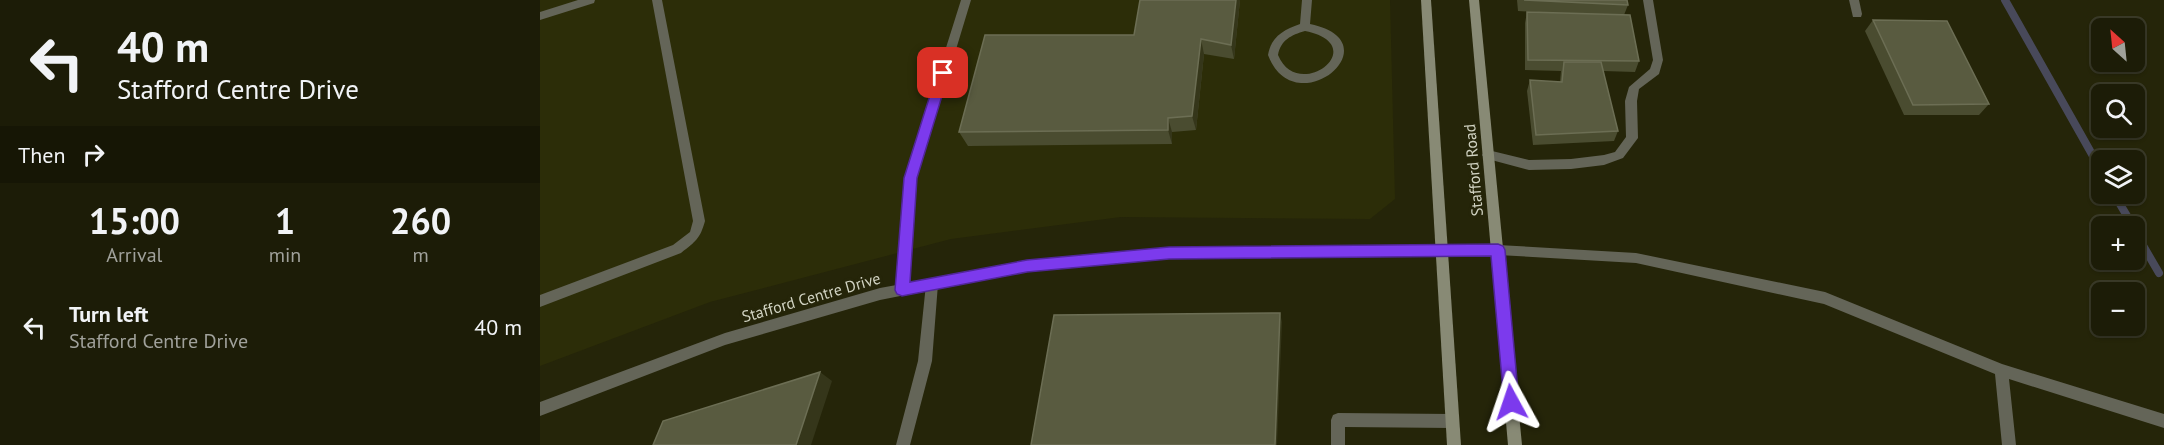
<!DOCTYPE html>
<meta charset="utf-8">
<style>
body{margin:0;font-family:"PT Sans",sans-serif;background:#252511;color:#f1f3f6;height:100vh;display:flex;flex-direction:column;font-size:22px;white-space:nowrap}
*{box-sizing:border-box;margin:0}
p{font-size:20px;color:#a0a19b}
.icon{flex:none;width:33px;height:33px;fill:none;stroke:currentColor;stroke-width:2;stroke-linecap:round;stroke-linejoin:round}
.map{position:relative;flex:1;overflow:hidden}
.details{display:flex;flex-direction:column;background:#1c1c07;width:540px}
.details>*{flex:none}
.hud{background:#1c1c07;color:#f1f3f6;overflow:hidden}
.needle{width:39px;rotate:333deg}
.tools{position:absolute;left:1551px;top:18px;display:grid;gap:12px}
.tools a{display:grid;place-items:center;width:54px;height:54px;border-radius:9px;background:#1c1c07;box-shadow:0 2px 4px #0004,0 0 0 2px #3a3a28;font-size:30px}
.pin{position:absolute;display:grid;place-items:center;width:51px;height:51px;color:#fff;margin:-26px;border-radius:12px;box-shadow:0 3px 9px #0006}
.me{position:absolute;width:66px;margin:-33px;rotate:355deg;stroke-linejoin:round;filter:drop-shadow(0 0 4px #0008)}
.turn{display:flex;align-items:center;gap:21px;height:126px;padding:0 18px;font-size:27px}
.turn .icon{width:78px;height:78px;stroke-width:2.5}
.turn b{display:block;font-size:42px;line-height:51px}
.then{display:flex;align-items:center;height:57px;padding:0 18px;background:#0003;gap:12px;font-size:22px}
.eta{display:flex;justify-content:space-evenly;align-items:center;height:102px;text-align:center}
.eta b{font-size:36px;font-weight:700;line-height:42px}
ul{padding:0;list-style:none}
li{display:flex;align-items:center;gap:18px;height:84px;padding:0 18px}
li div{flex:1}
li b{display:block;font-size:22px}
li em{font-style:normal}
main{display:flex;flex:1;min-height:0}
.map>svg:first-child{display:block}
</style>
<main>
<section class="details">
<div class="hud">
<div class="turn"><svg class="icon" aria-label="left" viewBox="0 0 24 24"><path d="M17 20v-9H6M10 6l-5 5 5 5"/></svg><div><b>40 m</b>Stafford Centre Drive</div></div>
<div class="then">Then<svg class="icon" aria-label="right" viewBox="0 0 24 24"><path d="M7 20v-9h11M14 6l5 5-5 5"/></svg></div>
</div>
<div class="eta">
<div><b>15:00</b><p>Arrival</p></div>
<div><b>1</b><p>min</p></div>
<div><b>260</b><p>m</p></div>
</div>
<ul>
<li><svg class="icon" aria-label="left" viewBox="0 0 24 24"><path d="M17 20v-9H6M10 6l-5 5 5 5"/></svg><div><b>Turn left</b><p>Stafford Centre Drive</p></div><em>40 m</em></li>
</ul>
</section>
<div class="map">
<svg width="1624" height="445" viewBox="0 0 1624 445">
<rect width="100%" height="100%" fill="#252509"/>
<path fill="#2c2d08" d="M0 0H850L855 199 830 219 581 217 411 239 170 302 0 366Z"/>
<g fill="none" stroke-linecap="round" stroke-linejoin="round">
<g stroke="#48495a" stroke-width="8">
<path d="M1465 0 1562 172"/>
<path d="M1574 194 1593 226"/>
<path d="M1594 230 1619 273"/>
</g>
<g fill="#646558" fill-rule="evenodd">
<path d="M38 0H55L54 3 0 20V12Z"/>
<path d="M112 0H122L165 221C160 239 156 241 141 253L0 307V295L133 245 150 232 153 221Z"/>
<path d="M421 0H431L377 178 368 290 366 294 362 296 358 294 356 290 365 178Z"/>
<path d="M762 0H772L770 24C856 42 755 126 728 55 731 37 743 30 760 24ZM765 31C834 45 758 104 738 55 741 40 751 35 765 31Z"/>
<path d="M1103 0H1113L1123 60 1119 74 1099 89 1097 101 1098 138 1083 158 1064 165 1031 169 989 170 944 158 942 155 944 152 948 150 989 160 1031 159 1064 155 1075 152 1086 137 1085 101 1089 87 1110 69 1113 60Z"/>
<path d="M1309 0H1319L1322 14 1321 17H1313Z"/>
<path d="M958 245 1096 253 1285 292 1462 364 1624 414V428L1469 379 1476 445H1462L1455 374 1284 304 1096 263 958 255 954 254 952 250 954 246Z"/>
<path d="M392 278 396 280 398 284 392 361 370 445H356L378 361 386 284 388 280Z"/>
<path d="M798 413 912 414 917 416 919 421 917 426 912 428 805 427V445H791V420L793 415Z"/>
</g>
<path fill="#646558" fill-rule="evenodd" d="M958 245 962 246 964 250 962 254 958 255 629 258 487 271 340 300 185 345 0 416V402L185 333 340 288 487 261 629 248Z"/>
<g fill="#888a75" fill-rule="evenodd">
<path d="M881 0H891L921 445H907Z"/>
<path d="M929 0H939L982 445H968Z"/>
</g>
</g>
<g fill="#4a4c30">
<path d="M700 0 694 59 664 54 656 130 632 132V144L428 146 419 132Z"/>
<path d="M977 0H1087L1088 5 1084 15 1099 61 1095 72 1063 71 1078 131 1074 141 993 145 987 91 990 80 1020 82 1021 71 985 70V23L987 12 1037 14 978 11Z"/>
<path d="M1333 20 1449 104 1439 115H1364L1325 31Z"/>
</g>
<g fill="#35361a">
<path d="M696 0H700L694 59 691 45Z"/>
<path d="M661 39 664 54 656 130 652 116Z"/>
<path d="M628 118 632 132V144L628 130Z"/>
<path d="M740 313 742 322 737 445H735Z"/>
<path d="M280 372 292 381 271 445H256Z"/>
</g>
<g fill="#595b40" stroke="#6c6e54" stroke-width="1.5">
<path d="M600 0H696L691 45 661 39 652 116 628 118V130L419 132 445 35H594Z"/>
<path d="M984 0H1087L1088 5Z"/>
<path d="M987 12 1090 15 1099 61 988 60Z"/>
<path d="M1333 20 1407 21 1449 104 1373 105Z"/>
<path d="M1024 62H1061L1078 131 996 135 990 80 1022 82Z"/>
<path d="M740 313 735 445H491L514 315Z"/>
<path d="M280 372 256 445H113L123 421Z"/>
</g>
<path fill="#7c3aed" stroke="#51269a" stroke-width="1.5" d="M403 68 409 73 377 178 370 282 487 260 629 247 958 244 963 246 965 250 979 402 977 407 971 409 966 407 964 402 951 256 629 259 487 272 362 296 357 294 355 290 364 178 397 73Z"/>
<g text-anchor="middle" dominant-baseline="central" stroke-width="6" stroke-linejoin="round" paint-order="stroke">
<g font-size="16" fill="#d1d3c2" stroke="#252509">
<text transform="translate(933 170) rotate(-95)">Stafford Road</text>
<text transform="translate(271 297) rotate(-16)">Stafford Centre Drive</text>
</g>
</g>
</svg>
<div class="tools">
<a><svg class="needle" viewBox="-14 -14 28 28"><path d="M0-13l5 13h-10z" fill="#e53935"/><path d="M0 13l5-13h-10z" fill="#a0a19b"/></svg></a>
<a><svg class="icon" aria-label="search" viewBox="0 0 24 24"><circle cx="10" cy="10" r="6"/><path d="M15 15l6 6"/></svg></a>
<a><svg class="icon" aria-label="layers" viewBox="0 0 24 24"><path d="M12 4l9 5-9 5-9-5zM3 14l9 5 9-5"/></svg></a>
<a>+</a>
<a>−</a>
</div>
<div class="pin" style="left:403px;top:73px;background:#d93025"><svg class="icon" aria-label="arrive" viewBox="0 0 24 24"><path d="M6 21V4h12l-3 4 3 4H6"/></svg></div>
<svg class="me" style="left:971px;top:402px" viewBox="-20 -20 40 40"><path d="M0-17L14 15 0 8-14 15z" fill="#7c3aed" stroke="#fff" stroke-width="4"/></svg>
</div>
</main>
